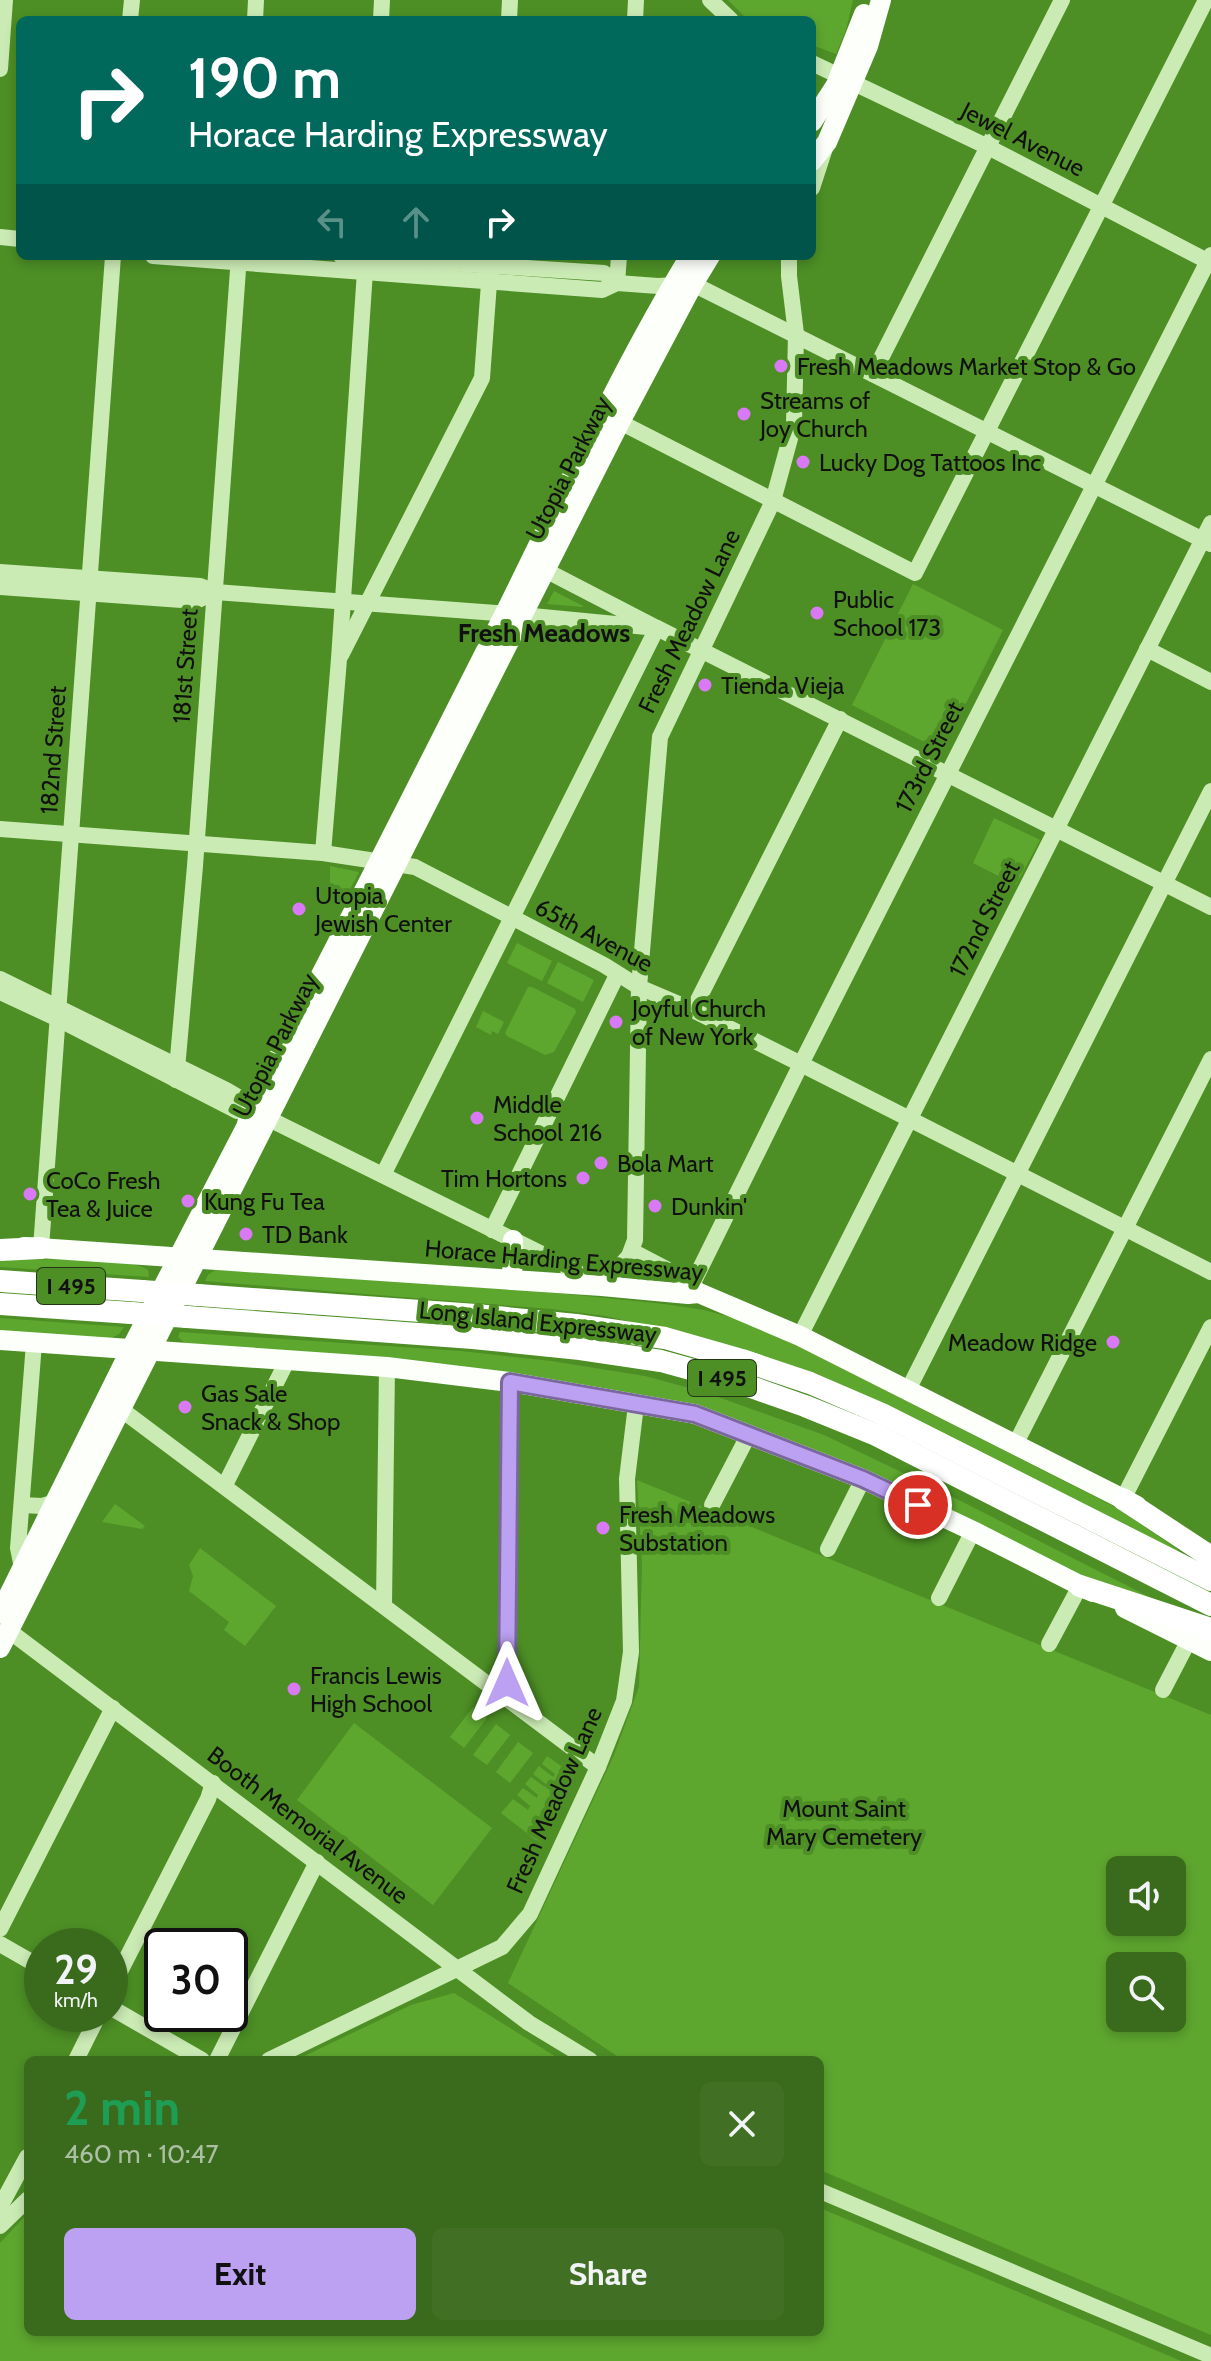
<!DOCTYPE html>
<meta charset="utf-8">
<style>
body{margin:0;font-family:Cabin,sans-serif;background:#417025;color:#f1f3f6;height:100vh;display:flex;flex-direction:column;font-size:30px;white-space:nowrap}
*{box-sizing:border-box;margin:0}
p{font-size:26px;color:#abbfa3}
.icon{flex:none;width:44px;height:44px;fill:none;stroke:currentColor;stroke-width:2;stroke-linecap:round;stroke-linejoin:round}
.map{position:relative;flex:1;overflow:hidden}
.side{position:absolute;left:24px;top:2056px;width:800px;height:280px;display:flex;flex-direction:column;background:#3a6b1c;border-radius:12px;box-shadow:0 4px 12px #0003}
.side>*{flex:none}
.hud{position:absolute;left:16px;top:16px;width:800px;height:244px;border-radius:12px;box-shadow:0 4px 12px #0003;background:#00695c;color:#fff;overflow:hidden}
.buttons{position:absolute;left:1106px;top:1856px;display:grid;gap:16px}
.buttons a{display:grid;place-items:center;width:80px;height:80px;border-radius:12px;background:#3a6b1c;box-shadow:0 4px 12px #0003;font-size:40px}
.speed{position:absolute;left:24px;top:1928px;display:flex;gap:16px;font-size:40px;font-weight:700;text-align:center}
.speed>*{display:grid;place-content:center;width:104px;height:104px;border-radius:50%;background:#3a6b1c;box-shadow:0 4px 12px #0003;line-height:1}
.speed small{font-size:20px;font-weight:400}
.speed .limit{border:4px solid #111;border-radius:12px;background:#fff;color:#111}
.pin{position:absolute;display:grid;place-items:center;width:68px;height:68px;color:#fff;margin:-34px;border:4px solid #fff;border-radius:50%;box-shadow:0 2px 8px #0007}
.me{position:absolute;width:88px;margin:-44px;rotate:0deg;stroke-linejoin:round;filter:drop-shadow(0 0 6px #0008)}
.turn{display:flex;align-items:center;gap:28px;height:168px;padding:0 40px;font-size:36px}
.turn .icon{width:104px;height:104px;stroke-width:2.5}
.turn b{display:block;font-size:56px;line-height:68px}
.lanes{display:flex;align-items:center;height:76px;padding:0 40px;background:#0003;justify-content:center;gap:40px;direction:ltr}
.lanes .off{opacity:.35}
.round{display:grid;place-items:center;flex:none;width:84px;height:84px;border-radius:12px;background:#417025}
.head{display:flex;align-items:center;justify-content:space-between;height:136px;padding:0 40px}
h1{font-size:48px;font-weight:700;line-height:60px;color:#1e9e55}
.action{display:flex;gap:16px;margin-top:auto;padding:16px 40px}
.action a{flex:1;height:92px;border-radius:12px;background:#bca0f2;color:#111;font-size:32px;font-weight:700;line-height:92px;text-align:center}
.action a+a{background:#417025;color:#f1f3f6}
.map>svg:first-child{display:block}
</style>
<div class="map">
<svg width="1211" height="2361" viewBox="0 0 1211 2361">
<rect width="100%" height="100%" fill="#4d8f25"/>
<g fill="#5ea72f" fill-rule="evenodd">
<path d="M728 0H853L846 30 836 54 812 45V20H748Z"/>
<path d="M913 584 1003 630 942 751 852 705Z"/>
<path d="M554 591 583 606 582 607 547 604Z"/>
<path d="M994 818 1040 840 1016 885 973 863Z"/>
<path d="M330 866 359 872 346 897 330 888Z"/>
<path d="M517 943 552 961 542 981 507 963Z"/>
<path d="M558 962 594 980 583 1002 547 983Z"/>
<path d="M528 987H532L575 1009 576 1012 554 1052 545 1055 507 1036 505 1033Z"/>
<path d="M483 1011 504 1022 498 1034 492 1031 491 1035 476 1027Z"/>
<path d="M0 1260C27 1260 132 1256 148 1270L149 1277 0 1267Z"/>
<path d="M215 1270 517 1289 664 1304 704 1310 744 1321 800 1347 1117 1508 1177 1549 1180 1556 693 1337 606 1316 551 1309 205 1281 208 1275Z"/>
<path d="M0 1318 124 1327 119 1334 108 1340 0 1331Z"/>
<path d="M180 1332 461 1351 551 1361 645 1376 704 1392 824 1435 945 1493 1169 1607 1106 1587 999 1536 605 1389 454 1365 188 1346 178 1337Z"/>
<path d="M637 1480 1211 1715V2335L820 2170V2060H623L508 1983 614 1755 639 1687 642 1564ZM1120 1870H1172V1922H1120ZM1120 1966H1172V2018H1120Z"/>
<path d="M115 1504 145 1526 142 1529 102 1522Z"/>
<path d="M200 1548 276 1606 245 1646 224 1630 229 1622 189 1591 193 1576 189 1565Z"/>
<path d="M473 1707 487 1718 464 1748 450 1737Z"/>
<path d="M354 1723 492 1828 433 1905 297 1800Z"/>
<path d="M496 1724 510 1735 487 1765 473 1755Z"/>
<path d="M518 1742 533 1753 510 1783 496 1772Z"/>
<path d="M547 1756 561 1766 564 1763 575 1772 541 1844 501 1813 513 1799 528 1810 530 1806 517 1795 523 1788 537 1798 538 1795 525 1784 531 1777 545 1787 547 1785 533 1774 539 1766 553 1777 555 1774 542 1764Z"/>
<path d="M454 1993 561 2060H296L411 2005Z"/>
<path d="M820 2208 1181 2361H0V2243L28 2213V2332H820Z"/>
</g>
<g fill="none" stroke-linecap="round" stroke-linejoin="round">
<g stroke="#cbebb5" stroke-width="16">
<path d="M710 0 731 20"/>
<path d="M130 20 132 0"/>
<path d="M255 20 256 0"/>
<path d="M381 20 382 0"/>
<path d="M509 20 510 0"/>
<path d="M635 20 636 0"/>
<path d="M812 63 988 147 1211 263"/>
<path d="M0 69 5 0"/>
<path d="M812 188 825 148"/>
<path d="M0 237 20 239"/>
<path d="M153 256 602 290 617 283 658 286 693 284 1211 544"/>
<path d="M341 256 604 273 617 283"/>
<path d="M617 283 619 256"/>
<path d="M873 374 1062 0"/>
<path d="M612 418 915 573 1206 0"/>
<path d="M0 572 200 586 215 592 522 615 657 628 1211 907"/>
<path d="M0 587 196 601 215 592"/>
<path d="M1147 649 1211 682"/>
<path d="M341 655 482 378 491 256"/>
<path d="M0 829 323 853 415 867 604 965 639 987 693 1010 801 1064 1211 1272"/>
<path d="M323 853 339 659 366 256"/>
<path d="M0 979 226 1090 243 1100 251 1110 556 1261 602 1286 629 1256 635 1240 639 987 660 737 773 501 794 424 796 334 789 276V256"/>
<path d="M0 992 56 1018 237 1111 251 1110"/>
<path d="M693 1010 840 719"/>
<path d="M176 1080 195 866 239 256"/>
<path d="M383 1175 657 628 545 570"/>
<path d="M492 1230 617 975"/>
<path d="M41 1248 113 256"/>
<path d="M632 1251 693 1283 698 1291"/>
<path d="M693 1283 801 1064 1211 255"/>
<path d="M800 1336 1211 523"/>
<path d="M908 1390 1211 791"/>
<path d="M122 1410 598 1767"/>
<path d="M1015 1445 1211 1059"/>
<path d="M225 1485 287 1361"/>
<path d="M1123 1499 1211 1327"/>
<path d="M22 1505 42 1506 56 1502"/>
<path d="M712 1505 749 1434"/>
<path d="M828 1549 863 1479"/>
<path d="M22 1568 18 1548 34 1343"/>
<path d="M939 1598 973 1531"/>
<path d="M384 1605 387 1367"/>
<path d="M0 1624 529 2023 590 2060"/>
<path d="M1049 1644 1080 1586"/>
<path d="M1163 1690 1189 1640"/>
<path d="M506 1698 510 1382"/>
<path d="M0 1929 113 1708"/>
<path d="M0 1944 42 1968"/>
<path d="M110 1991 208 1799 213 1783"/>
<path d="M110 2007 202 2060"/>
<path d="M76 2060 99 2014"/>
<path d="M217 2060 317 1862"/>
<path d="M269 2060 502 1947 530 1914 598 1767 624 1701 631 1652 627 1479 636 1405"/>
<path d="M820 2191 1211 2356"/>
<path d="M0 2207 27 2157"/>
<path d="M0 2226 28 2199"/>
</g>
<g stroke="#fcfffa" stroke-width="20">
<path d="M812 122 836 85 864 14"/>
<path d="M812 161 827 142 868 46 881 0"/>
<path d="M24 1247 602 1286 688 1294 699 1293 800 1336 1137 1506"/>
<path d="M512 1280 513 1240"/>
<path d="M0 1340 387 1367 510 1382 695 1414 863 1479 973 1531 1093 1592"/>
<path d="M1125 1608 1211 1651"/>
<path d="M0 1613 131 1349 246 1127 251 1110C337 946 420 781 504 615 564 495 620 371 690 256"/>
<path d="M0 1648 620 422 693 284 710 256"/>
</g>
<g stroke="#fff" stroke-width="22">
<path d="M0 1250 41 1248"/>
<path d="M0 1281 142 1291"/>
<path d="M198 1295 476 1315 576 1325 665 1338 742 1360 810 1383 882 1414 1211 1580"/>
<path d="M0 1304 131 1313"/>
<path d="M187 1317 473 1338 580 1349 661 1361 737 1382 805 1406 874 1434 1211 1605"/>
<path d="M1123 1499 1211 1557"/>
<path d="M1080 1586 1211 1629"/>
</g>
<g stroke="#fff" stroke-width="22">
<path d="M142 1291 198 1295"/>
<path d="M131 1313 187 1317"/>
</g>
</g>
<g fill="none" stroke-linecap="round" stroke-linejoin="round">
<g stroke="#7a689d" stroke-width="20">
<path id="route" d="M507 1683 510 1382 695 1414 863 1479 918 1505"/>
</g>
<use href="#route" stroke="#bca0f2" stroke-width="14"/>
</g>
<g fill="#d979f6" stroke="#4d8f25" stroke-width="3">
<circle cx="781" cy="366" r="8"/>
<circle cx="744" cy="414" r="8"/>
<circle cx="803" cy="462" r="8"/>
<circle cx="817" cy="613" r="8"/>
<circle cx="705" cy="685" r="8"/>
<circle cx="299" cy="909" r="8"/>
<circle cx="616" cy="1022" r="8"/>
<circle cx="477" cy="1118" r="8"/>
<circle cx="601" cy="1163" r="8"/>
<circle cx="583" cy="1178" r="8"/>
<circle cx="30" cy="1194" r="8"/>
<circle cx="188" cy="1201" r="8"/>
<circle cx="655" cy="1206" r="8"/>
<circle cx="246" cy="1234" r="8"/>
<circle cx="1113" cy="1342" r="8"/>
<circle cx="185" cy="1407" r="8"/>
<circle cx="603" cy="1528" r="8"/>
<circle cx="294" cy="1689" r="8"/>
</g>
<g text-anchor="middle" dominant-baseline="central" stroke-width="8" stroke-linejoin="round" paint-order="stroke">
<g fill="#4d8f25" stroke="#233717" stroke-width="2">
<rect x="37" y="1268" width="68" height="36" rx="6"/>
<rect x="688" y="1360" width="68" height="36" rx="6"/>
</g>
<g font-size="22" font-weight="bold" fill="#111">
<text x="71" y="1286">I 495</text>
<text x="722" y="1378">I 495</text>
</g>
<g font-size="24" fill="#111" stroke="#4d8f25">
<text transform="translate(1023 139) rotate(27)">Jewel Avenue</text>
<text transform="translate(568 468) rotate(-63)">Utopia Parkway</text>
<text transform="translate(689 621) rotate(-64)">Fresh Meadow Lane</text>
<text transform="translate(185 666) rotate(-86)">181st Street</text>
<text transform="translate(53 750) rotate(-86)">182nd Street</text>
<text transform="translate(929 757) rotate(-63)">173rd Street</text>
<text transform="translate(984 919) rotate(-63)">172nd Street</text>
<text transform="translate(594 935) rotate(28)">65th Avenue</text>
<text transform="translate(275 1045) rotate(-63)">Utopia Parkway</text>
<text transform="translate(564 1260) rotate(5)">Horace Harding Expressway</text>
<text transform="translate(538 1322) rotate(6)">Long Island Expressway</text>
<text transform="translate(554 1800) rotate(-66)">Fresh Meadow Lane</text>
<text transform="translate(308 1825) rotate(37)">Booth Memorial Avenue</text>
</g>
<g font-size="24" fill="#111" stroke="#4d8f25" text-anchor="start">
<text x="797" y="366">Fresh Meadows Market Stop &amp; Go</text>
<text x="760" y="400">Streams of<tspan x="760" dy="28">Joy Church</tspan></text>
<text x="819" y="462">Lucky Dog Tattoos Inc</text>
<text x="833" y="599">Public<tspan x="833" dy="28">School 173</tspan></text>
<text x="721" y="685">Tienda Vieja</text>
<text x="315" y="895">Utopia<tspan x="315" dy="28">Jewish Center</tspan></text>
<text x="632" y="1008">Joyful Church<tspan x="632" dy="28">of New York</tspan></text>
<text x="493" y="1104">Middle<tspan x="493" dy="28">School 216</tspan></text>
<text x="617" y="1163">Bola Mart</text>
<text x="567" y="1178" text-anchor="end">Tim Hortons</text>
<text x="46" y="1180">CoCo Fresh<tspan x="46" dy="28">Tea &amp; Juice</tspan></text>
<text x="204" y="1201">Kung Fu Tea</text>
<text x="671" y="1206">Dunkin'</text>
<text x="262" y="1234">TD Bank</text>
<text x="1097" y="1342" text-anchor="end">Meadow Ridge</text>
<text x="201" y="1393">Gas Sale<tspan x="201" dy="28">Snack &amp; Shop</tspan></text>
<text x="619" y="1514">Fresh Meadows<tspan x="619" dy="28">Substation</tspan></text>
<text x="310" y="1675">Francis Lewis<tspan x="310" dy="28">High School</tspan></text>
</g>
<g font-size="24" fill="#111" stroke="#4d8f25">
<text x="844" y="1808">Mount Saint<tspan x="844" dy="28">Mary Cemetery</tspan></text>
</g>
<g font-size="26" font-weight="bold" fill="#111" stroke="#4d8f25">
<text x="544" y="633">Fresh Meadows</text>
</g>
</g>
</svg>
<div class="buttons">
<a><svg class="icon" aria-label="sound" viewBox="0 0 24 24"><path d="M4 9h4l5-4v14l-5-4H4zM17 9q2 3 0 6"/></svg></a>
<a><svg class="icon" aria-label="search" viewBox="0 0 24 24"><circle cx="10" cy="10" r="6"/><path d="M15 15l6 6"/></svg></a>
</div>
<div class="speed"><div>29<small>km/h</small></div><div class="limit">30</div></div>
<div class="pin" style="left:918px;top:1505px;background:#d93025"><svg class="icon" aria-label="arrive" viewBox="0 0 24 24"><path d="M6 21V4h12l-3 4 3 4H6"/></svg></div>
<svg class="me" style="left:507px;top:1683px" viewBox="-20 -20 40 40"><path d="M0-17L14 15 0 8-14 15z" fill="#bca0f2" stroke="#fff" stroke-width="4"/></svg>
<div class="hud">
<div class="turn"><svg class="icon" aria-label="right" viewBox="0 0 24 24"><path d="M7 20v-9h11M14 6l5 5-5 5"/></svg><div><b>190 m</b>Horace Harding Expressway</div></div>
<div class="lanes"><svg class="icon off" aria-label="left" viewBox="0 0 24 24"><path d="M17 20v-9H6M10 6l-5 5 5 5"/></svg><svg class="icon off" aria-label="ahead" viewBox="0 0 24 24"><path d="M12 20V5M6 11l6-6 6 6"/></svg><svg class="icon" aria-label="right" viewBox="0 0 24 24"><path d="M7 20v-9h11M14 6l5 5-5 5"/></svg></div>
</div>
<section class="side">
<div class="head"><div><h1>2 min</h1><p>460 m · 10:47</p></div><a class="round"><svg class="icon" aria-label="close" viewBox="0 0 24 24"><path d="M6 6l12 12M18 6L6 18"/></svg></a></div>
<div class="action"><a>Exit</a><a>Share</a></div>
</section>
</div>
